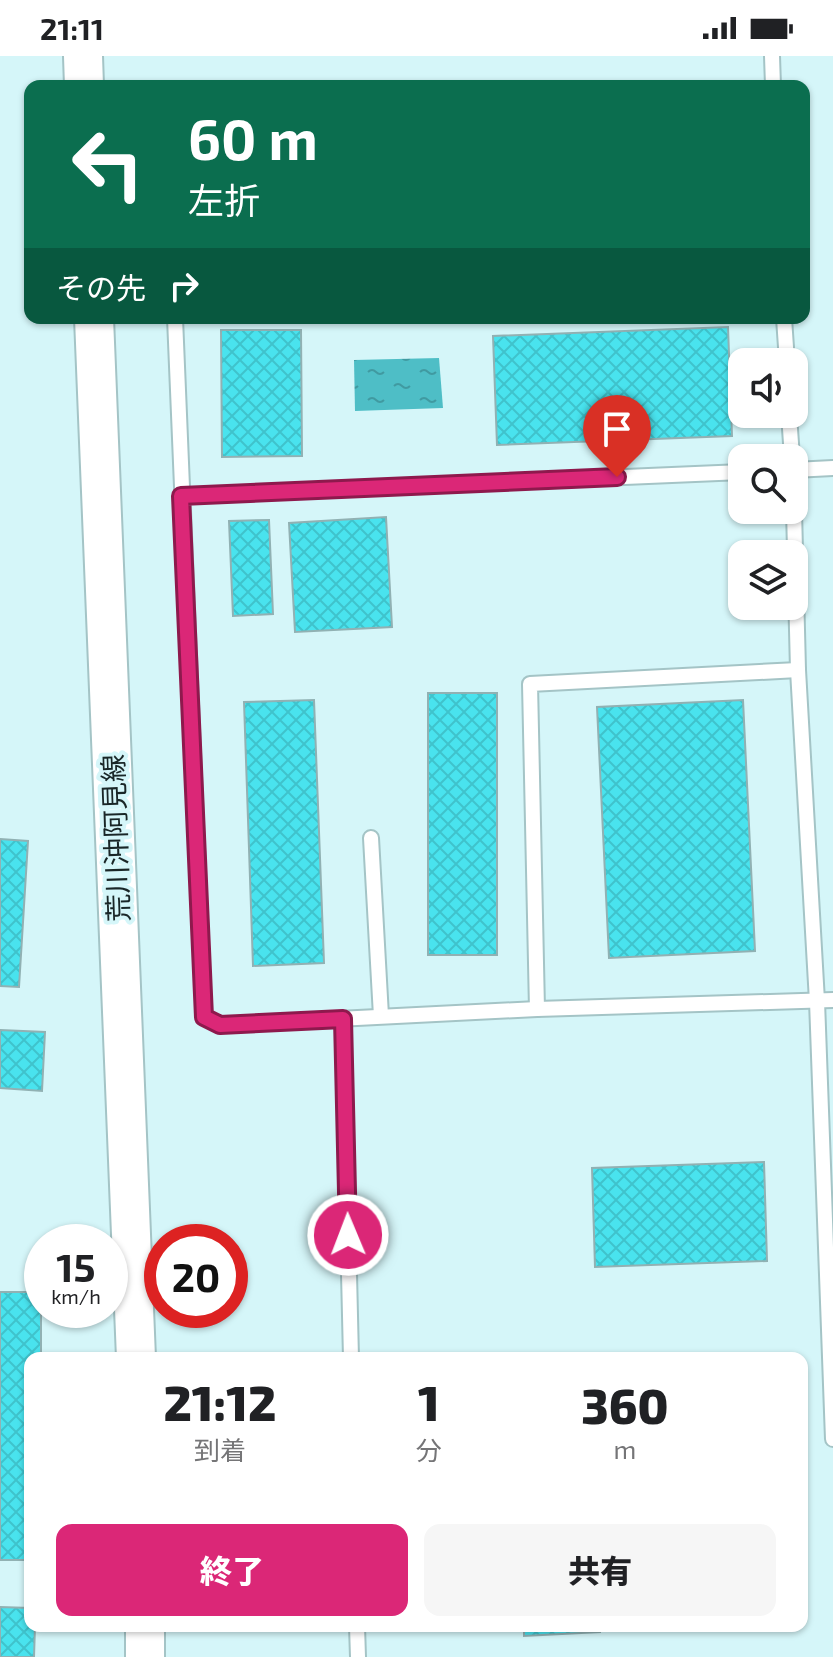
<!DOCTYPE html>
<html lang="ja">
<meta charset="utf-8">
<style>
body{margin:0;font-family:"Exo 2","Noto Sans JP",sans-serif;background:#f6f6f6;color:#202124;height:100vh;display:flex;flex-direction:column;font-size:30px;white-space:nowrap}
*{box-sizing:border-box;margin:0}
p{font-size:26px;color:#757577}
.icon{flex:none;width:44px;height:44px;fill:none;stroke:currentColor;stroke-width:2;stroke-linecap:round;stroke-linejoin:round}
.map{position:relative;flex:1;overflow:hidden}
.panel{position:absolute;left:24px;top:1296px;width:784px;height:280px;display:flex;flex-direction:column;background:#fff;border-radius:16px;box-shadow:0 2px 6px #0004}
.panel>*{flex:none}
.guide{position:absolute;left:24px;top:24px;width:786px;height:244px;border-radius:16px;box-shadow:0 2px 6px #0004;background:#0b6e4f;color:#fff;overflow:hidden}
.buttons{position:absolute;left:728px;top:292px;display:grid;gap:16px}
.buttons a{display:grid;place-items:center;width:80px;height:80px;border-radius:16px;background:#fff;box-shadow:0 2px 6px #0004;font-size:40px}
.speed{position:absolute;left:24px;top:1168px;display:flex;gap:16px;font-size:40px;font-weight:700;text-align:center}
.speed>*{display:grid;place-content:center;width:104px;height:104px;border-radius:50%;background:#fff;box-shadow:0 2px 6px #0004;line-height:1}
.speed small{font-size:20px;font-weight:400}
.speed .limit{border:12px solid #d22;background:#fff;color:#111}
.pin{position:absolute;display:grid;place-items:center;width:68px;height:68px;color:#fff;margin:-82px -34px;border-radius:50% 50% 50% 0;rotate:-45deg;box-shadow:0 0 8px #0007}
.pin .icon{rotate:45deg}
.me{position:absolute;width:88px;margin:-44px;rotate:359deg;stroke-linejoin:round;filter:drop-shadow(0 0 6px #0008)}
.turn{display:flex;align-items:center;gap:28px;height:168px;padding:0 32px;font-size:36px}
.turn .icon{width:104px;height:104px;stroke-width:2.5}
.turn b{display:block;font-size:56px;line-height:68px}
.then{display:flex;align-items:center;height:76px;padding:0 32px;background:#0003;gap:16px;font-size:30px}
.eta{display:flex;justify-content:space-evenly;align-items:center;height:136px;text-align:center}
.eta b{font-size:48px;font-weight:800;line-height:56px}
.cta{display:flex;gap:16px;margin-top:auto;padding:16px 32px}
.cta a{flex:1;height:92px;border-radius:16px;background:#db2777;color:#fff;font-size:32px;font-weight:800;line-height:92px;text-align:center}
.cta a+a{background:#f6f6f6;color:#202124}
.status{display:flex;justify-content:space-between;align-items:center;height:56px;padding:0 40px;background:#fff;direction:ltr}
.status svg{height:22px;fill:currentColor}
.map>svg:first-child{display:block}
</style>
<div class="status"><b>21:11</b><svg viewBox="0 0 49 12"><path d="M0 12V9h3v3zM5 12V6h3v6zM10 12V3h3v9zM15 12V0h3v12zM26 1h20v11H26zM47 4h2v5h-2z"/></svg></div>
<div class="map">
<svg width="833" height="1601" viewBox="0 0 833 1601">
<defs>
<pattern id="water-ripples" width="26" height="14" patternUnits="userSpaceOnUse" patternTransform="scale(2)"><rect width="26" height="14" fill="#4ebec6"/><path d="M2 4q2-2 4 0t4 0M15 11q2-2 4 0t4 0" fill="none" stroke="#409aa1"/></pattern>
<pattern id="building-cross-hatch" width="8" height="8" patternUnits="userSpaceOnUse" patternTransform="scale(2)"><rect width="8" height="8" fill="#49e3ee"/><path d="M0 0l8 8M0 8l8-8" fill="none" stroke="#3fc3cc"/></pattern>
</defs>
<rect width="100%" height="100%" fill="#d5f6f9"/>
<path fill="url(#water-ripples)" d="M439 302 443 352 355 355 354 304Z"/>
<g fill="url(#building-cross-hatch)" stroke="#91b1b3" stroke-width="2">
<path d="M728 271 732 380 497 389 493 280Z"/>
<path d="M221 274H301L302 400 222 401Z"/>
<path d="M386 461 392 571 295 576 289 467Z"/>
<path d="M269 464 273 558 233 560 229 465Z"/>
<rect x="428" y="637" width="69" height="262"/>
<path d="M314 644 324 907 253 910 244 646Z"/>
<path d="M743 644 755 895 609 902 597 651Z"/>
<path d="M0 783 28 785 19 931 0 930Z"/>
<path d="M0 974 45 976 42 1035 0 1032Z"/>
<path d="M764 1106 767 1205 595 1211 592 1112Z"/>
<path d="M0 1236H41V1302H30V1504H0Z"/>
<path d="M0 1551 30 1552V1570H35L34 1601H0Z"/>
<path d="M524 1570H600V1576L524 1580Z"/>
</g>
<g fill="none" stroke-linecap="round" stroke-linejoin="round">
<g stroke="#a4c4c6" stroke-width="18">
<g id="lane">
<path d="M772 0 773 30"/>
<path d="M175 262 204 961 220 969 537 953 833 944"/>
<path d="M784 262 787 306"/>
<path d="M789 358 792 402"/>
<path d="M794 414 833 412"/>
<path d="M181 440 742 416"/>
<path d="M794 454 798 614 817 945 833 1383"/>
<path d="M371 782 381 960"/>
<path d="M537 953 530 628 798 614"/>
<path d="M343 963 351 1302"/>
<path d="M357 1570 358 1601"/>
</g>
</g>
<g stroke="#a4c4c6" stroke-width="42">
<g id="secondary">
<path d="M83 0 84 30"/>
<path d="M94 262 136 1302"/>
<path d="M145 1570V1601"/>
</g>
</g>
<use href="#lane" stroke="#fff" stroke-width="14"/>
<use href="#secondary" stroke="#fff" stroke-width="38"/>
</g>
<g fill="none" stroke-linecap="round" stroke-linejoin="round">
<g stroke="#8e194d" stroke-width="20">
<path id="route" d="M348 1179 343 963 220 969 204 961 181 440 617 421"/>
</g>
<use href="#route" stroke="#db2777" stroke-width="14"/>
</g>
<g text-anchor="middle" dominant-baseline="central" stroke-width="8" stroke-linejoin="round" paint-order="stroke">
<g font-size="28" fill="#192627" stroke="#d5f6f9">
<text transform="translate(115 782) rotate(-92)">荒川沖阿見線</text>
</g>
</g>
</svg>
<div class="buttons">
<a><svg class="icon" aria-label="sound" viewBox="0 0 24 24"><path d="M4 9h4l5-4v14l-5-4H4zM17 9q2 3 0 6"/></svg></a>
<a><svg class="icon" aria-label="search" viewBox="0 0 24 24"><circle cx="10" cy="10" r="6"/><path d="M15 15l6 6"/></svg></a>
<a><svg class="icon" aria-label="layers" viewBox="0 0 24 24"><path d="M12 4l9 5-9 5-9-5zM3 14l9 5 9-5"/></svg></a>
</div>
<div class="speed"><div>15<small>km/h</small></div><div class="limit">20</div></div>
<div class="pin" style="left:617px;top:421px;background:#d93025"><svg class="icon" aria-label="arrive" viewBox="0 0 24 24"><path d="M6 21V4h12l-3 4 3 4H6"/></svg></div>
<svg class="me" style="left:348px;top:1179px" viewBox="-20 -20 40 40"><circle r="17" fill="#db2777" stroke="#fff" stroke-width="3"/><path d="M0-11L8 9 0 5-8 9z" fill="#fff"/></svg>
<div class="guide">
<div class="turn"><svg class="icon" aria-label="left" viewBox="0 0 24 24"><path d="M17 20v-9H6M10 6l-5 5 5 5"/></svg><div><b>60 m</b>左折</div></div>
<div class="then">その先<svg class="icon" aria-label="right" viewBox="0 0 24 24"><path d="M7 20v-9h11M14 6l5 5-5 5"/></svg></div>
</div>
<section class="panel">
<div class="eta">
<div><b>21:12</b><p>到着</p></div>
<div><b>1</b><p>分</p></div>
<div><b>360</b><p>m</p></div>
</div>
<div class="cta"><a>終了</a><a>共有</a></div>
</section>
</div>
